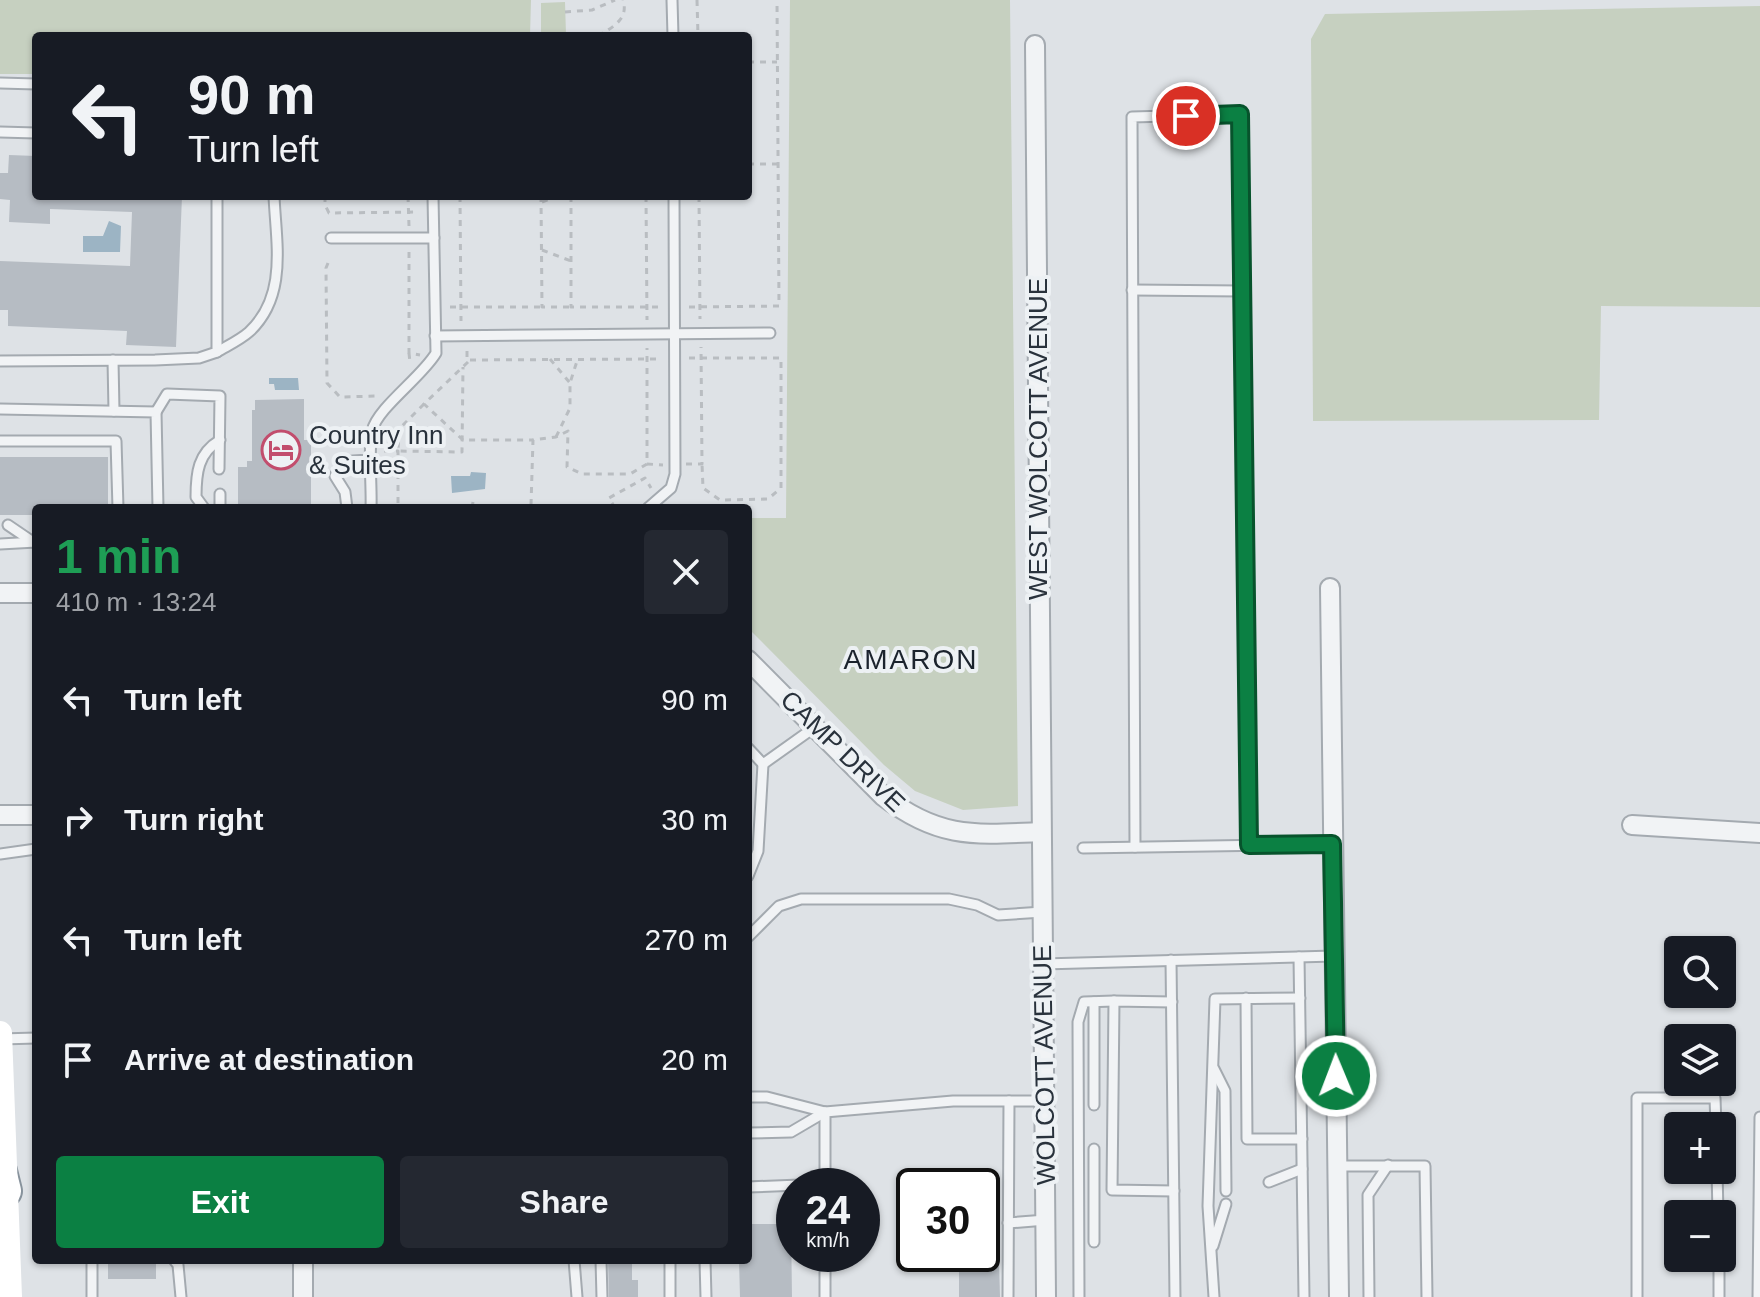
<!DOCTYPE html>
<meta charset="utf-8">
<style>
body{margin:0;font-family:Arial,sans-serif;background:#242831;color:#f1f3f6;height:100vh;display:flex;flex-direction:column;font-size:30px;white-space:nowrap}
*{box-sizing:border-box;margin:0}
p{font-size:26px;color:#9ea1a6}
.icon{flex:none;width:44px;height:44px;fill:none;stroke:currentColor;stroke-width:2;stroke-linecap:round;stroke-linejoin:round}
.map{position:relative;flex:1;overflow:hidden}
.side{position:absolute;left:32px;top:504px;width:720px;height:760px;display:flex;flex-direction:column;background:#171b24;border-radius:8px;box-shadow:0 2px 6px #0004}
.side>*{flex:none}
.hud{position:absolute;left:32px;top:32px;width:720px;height:168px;border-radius:8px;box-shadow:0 2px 6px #0004;background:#171b24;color:#f1f3f6;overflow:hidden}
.buttons{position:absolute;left:1664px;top:936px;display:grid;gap:16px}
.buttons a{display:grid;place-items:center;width:72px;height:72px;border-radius:8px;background:#171b24;box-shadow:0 2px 6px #0004;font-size:40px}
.speed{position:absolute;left:776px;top:1168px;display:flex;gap:16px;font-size:40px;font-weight:700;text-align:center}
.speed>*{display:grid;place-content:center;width:104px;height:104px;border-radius:50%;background:#171b24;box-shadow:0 2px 6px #0004;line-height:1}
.speed small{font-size:20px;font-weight:400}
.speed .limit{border:4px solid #111;border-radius:12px;background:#fff;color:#111}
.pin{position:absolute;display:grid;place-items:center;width:68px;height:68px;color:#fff;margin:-34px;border:4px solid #fff;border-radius:50%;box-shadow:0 2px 8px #0007}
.me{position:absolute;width:88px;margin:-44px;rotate:359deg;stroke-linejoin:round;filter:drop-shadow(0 0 6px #0008)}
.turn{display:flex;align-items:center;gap:28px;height:168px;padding:0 24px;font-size:36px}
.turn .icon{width:104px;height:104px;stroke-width:2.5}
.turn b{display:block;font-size:56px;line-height:68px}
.round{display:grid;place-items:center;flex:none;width:84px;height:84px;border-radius:8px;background:#242831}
.overview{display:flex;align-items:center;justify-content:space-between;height:136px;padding:0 24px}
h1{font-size:48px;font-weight:600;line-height:60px;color:#1e9e55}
.cta{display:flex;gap:16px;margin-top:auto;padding:16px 24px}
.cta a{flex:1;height:92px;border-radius:8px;background:#0b8043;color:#fff;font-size:32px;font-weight:600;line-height:92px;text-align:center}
.cta a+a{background:#242831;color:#f1f3f6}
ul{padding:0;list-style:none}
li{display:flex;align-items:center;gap:24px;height:120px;padding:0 24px}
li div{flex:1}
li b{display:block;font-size:30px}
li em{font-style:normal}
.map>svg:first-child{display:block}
</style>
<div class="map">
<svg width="1760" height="1297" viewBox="0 0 1760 1297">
<rect width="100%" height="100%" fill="#dee2e6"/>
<g fill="#c6d0c0">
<path d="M0 0H531L530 36H36V74H0Z"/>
<path d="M790 0H1010L1018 806 963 810 915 791 884 765 748 628V518H786Z"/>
<path d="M565 2 566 35 541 36V3Z"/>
<path d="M1760 6V307L1601 306 1599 420 1313 421 1311 39 1325 14Z"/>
</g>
<g fill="#9cb4c4">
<path d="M109 221 121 226 120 252H83V236H103Z"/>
<path d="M269 378H298L299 390H275L274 384H269Z"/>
<path d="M471 472 486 473 485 489 452 493 451 476H470Z"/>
</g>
<g fill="#b6bcc3">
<path d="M9 155 36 156V196H182L176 347 126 345 127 331 8 326V310H0V261L130 266 132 212 50 209V224L9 222 10 200 0 199V173H8Z"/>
<path d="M304 399V440H311V508H238V467H247V461H252V410H255V400Z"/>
<path d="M0 457H108V508H36V515H0Z"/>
<path d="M748 1224H791L792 1297H740L739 1260H748Z"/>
<rect x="108" y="1260" width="48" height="19"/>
<path d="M608 1260H632V1280H638V1297H609Z"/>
<path d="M959 1260H999L1000 1297H959Z"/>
</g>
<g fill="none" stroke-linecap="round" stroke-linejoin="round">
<g stroke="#a4aab0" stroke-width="13">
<g id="service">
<path d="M672 0 673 36"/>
<path d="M0 83 36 84"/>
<path d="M0 132 36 133"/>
<path d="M331 238H434"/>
<path d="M1132 290 1242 291"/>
<path d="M435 336 770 333"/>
<path d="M217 352C227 346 240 340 249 332 288 296 276 243 274 196"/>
<path d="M113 360 114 411"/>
<path d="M0 361 155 360 199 358 217 352V196"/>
<path d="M0 409 156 412 158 508"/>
<path d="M156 412 167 394 220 396 219 469"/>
<path d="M0 441H116L118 508"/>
<path d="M220 494V508"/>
<path d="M204 508 196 497C196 473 198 453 220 440"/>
<path d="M347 508 345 492 335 476C343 458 354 460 372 461"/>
<path d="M371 508C372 487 368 451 372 431 377 408 422 377 436 353L433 196"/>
<path d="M648 508 671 488 675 474 674 196"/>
<path d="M8 525 33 542"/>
<path d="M0 544 36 542"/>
<path d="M748 748 763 764 815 727"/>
<path d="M1135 847 1132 117 1240 114 1249 845"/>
<path d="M1083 848 1332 844"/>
<path d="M0 854 36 849"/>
<path d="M748 876 758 851 763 764"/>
<path d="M748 937 779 906 801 899H949L977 905 998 915 1043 912"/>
<path d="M1299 957 1304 1297"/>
<path d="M1171 960 1175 1297"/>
<path d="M1043 964 1334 956"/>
<path d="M1246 998 1247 1139H1302"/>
<path d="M1094 1002V1105"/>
<path d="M1172 1002 1114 1001 1112 1190 1174 1191"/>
<path d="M1 1039 36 1038"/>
<path d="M1214 1069 1225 1091 1226 1191"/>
<path d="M748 1097H767L825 1112"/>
<path d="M748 1133 791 1132 825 1112"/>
<path d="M1094 1149V1242"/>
<path d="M1337 1166H1425L1427 1297"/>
<path d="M1717 1170 1718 1214"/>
<path d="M1269 1182 1302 1169"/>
<path d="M825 1186V1112L953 1101H1044"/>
<path d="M748 1187 825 1184"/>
<path d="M1008 1223 1046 1220"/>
<path d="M1213 1246 1226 1204"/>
<path d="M1719 1258V1297"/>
<path d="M174 1260 178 1265 181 1297"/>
<path d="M574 1260 577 1297"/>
<path d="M601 1260 602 1297"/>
<path d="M670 1260V1297"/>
<path d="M705 1260 706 1297"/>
<path d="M92 1297V1260"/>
<path d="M825 1297V1254"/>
<path d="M1008 1297 1009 1101"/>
<path d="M1079 1297 1078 1022 1084 1002 1114 1001"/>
<path d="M1214 1297 1208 1206 1215 999 1300 998"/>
<path d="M1369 1297 1368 1195 1388 1165"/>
<path d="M1637 1297V1098H1715L1716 1126"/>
<path d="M1758 1297 1760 1117"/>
</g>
</g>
<g stroke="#a4aab0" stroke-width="22">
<g id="minor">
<path d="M1035 45 1046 1297"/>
<path d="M1330 588 1339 1297"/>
<path d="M0 593H36"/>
<path d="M748 660 883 796C939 839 974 835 1041 832"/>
<path d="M0 815H36"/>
<path d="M1632 825 1760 833"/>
<path d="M303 1297V1260"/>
</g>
</g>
<g stroke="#87929c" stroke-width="36">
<path id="motorway" d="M0 1171 5 1191"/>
</g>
<g stroke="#b9bdc1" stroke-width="3" stroke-dasharray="6 6" stroke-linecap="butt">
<path d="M697 0 698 36"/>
<path d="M565 12 592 10 615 0"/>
<path d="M598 36C613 27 629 19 623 0"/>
<path d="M748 62H777"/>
<path d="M748 164H777"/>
<path d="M325 196V205L329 213 419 212"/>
<path d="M408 196 409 226"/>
<path d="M460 196 461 321"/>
<path d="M541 196 542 307H571"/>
<path d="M571 196V307H661"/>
<path d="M646 196 647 320"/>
<path d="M699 196 700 319"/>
<path d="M542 202 557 196"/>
<path d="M542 250 571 261"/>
<path d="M409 252V353L420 355"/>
<path d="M328 263 326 268 327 383 340 397 377 396"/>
<path d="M450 307H542"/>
<path d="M689 307 779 306 777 0"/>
<path d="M467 351V360L662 359"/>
<path d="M409 353 410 363"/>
<path d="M689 358H781V488L768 499 720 500 703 488 702 464"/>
<path d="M550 359 570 383"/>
<path d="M468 362 424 404 463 440H533"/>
<path d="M424 404 399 429 398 451 462 452 463 367"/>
<path d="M556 437 570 408V383L577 361"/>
<path d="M384 451H398V508"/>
<path d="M647 464 663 465"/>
<path d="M686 464H702L701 347"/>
<path d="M531 505 533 440 556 437 568 431 567 467 582 474H630L647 464V348"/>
<path d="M472 508 473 502"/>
<path d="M615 508 609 498 645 478 651 488"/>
</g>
<use href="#service" stroke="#f1f3f5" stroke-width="9"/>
<use href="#minor" stroke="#f1f3f5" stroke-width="18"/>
<path stroke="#fff" stroke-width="24" d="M0 1033 10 1297"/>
<use href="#motorway" stroke="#fff" stroke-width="32"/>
</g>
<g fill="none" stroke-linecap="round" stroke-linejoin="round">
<g stroke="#07532c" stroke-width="20">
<path id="route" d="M1186 116 1240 114 1249 845 1332 844 1336 1076"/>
</g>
<use href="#route" stroke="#0b8043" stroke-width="14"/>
</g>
<defs>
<g id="hotel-ring" transform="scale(2)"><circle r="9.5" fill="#edf1f4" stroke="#c24d6d" stroke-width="1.5"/><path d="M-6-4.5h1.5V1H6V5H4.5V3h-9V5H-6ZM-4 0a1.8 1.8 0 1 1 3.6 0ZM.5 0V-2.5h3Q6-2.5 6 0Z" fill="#c24d6d"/></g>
</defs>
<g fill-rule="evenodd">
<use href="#hotel-ring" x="281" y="450"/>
</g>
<g text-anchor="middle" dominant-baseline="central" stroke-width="8" stroke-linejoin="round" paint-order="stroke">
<g font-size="26" fill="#29323c" stroke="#edf1f4" text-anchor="start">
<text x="309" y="435">Country Inn<tspan x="309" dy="30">&amp; Suites</tspan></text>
</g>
<g font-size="26" fill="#29323c" stroke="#edf1f4">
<text transform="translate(1038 439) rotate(-90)">WEST WOLCOTT AVENUE</text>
<text transform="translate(843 751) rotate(44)">CAMP DRIVE</text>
<text transform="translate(1044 1065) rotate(-91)">WOLCOTT AVENUE</text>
</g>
<g font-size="28" letter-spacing="2" fill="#1b232d" stroke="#edf1f4">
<text x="911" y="659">AMARON</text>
</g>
</g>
</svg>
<div class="buttons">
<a><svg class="icon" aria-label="search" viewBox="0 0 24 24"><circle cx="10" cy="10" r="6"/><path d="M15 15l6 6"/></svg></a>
<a><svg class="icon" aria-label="layers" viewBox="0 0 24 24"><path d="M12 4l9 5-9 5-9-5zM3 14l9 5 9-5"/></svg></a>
<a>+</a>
<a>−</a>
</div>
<div class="speed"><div>24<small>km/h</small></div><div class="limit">30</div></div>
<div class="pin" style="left:1186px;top:116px;background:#d93025"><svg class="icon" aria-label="arrive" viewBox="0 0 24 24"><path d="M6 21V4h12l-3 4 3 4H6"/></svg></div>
<svg class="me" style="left:1336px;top:1076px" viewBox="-20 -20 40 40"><circle r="17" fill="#0b8043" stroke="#fff" stroke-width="3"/><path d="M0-11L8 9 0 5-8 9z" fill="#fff"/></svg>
<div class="hud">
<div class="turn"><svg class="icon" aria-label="left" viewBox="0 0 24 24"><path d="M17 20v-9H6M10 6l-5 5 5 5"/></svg><div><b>90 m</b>Turn left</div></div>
</div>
<section class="side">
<div class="overview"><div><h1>1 min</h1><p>410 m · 13:24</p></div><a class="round"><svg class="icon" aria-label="close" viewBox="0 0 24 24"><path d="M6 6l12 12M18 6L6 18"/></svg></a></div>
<ul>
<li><svg class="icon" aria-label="left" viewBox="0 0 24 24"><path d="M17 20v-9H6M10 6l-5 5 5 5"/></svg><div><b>Turn left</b></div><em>90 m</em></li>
<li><svg class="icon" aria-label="right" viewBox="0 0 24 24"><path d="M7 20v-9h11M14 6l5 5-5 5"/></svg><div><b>Turn right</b></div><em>30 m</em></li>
<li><svg class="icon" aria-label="left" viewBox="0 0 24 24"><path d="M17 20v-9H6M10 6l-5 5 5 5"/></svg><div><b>Turn left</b></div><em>270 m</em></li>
<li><svg class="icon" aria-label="arrive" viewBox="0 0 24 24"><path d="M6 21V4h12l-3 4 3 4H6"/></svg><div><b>Arrive at destination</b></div><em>20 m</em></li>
</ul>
<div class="cta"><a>Exit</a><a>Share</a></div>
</section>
</div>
